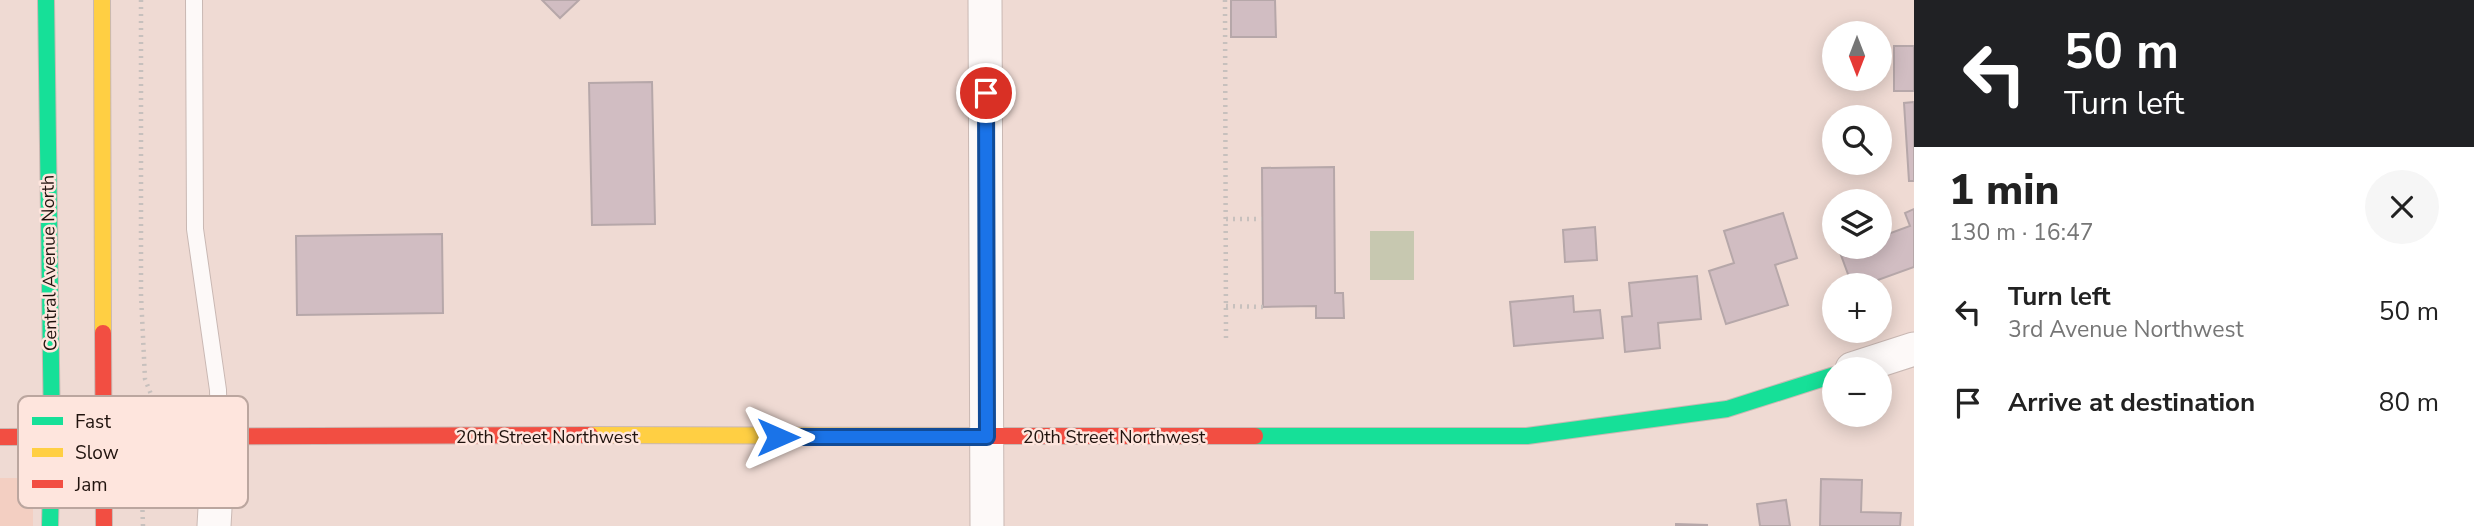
<!DOCTYPE html>
<meta charset="utf-8">
<style>
body{margin:0;font-family:"Nunito Sans",sans-serif;background:#f6f6f6;color:#222;height:100vh;display:flex;flex-direction:column;font-size:26px;white-space:nowrap}
*{box-sizing:border-box;margin:0}
p{font-size:23px;color:#767676}
.icon{flex:none;width:38px;height:38px;fill:none;stroke:currentColor;stroke-width:2;stroke-linecap:round;stroke-linejoin:round}
.map{position:relative;flex:1;overflow:hidden}
.side{display:flex;flex-direction:column;background:#fff;width:560px}
.side>*{flex:none}
.top-card{background:#202124;color:#fff;overflow:hidden}
.needle{width:46px;rotate:180deg}
.fabs{position:absolute;left:1822px;top:21px;display:grid;gap:14px}
.fabs a{display:grid;place-items:center;width:70px;height:70px;border-radius:50%;background:#fff;box-shadow:0 4px 18px #0003;font-size:35px}
.pin{position:absolute;display:grid;place-items:center;width:60px;height:60px;color:#fff;margin:-30px;border:4px solid #fff;border-radius:50%;box-shadow:0 2px 7px #0007}
.me{position:absolute;width:77px;margin:-38px;rotate:90deg;stroke-linejoin:round;filter:drop-shadow(0 0 5px #0008)}
.turn{display:flex;align-items:center;gap:24px;height:147px;padding:0 35px;font-size:32px}
.turn .icon{width:91px;height:91px;stroke-width:2.5}
.turn b{display:block;font-size:49px;line-height:60px}
.round{display:grid;place-items:center;flex:none;width:74px;height:74px;border-radius:37px;background:#f6f6f6}
.overview{display:flex;align-items:center;justify-content:space-between;height:119px;padding:0 35px}
h1{font-size:42px;font-weight:800;line-height:52px}
ul{padding:0;list-style:none}
li{display:flex;align-items:center;gap:21px;height:91px;padding:0 35px}
li div{flex:1}
li b{display:block;font-size:26px}
li em{font-style:normal}
main{display:flex;flex:1;min-height:0}
.map>svg:first-child{display:block}
</style>
<main>
<div class="map">
<svg width="1914" height="526" viewBox="0 0 1914 526">
<rect width="100%" height="100%" fill="#efdad3"/>
<rect fill="#f3cfc2" x="0" y="478" width="33" height="48"/>
<rect fill="#c7c8b0" x="1370" y="231" width="44" height="49"/>
<g fill="#d1bdc2" stroke="#b6a7a9" stroke-width="2">
<path d="M542 0H579L560 18Z"/>
<path d="M1231 0H1275L1276 37H1231Z"/>
<rect x="1894" y="46" width="20" height="45"/>
<path d="M652 82 655 224 592 225 589 83Z"/>
<path d="M1914 102V181H1909L1904 103Z"/>
<path d="M1334 167 1335 293H1343L1344 318H1316V306L1263 307 1262 168Z"/>
<path d="M1914 209V267L1864 285H1852L1838 247H1880V237L1910 226 1905 213Z"/>
<path d="M1783 213 1797 258 1775 265 1788 305 1726 324 1709 271 1734 263 1724 231Z"/>
<path d="M1595 227 1597 260 1565 262 1563 230Z"/>
<path d="M442 234 443 313 297 315 296 236Z"/>
<path d="M1697 276 1701 319 1658 323 1660 348 1625 352 1622 317 1632 316 1629 283Z"/>
<path d="M1573 296 1574 312 1600 310 1603 338 1514 346 1510 302Z"/>
<path d="M1821 479 1862 480 1861 512 1901 513 1900 526H1820Z"/>
<path d="M1786 500 1790 526H1760L1757 504Z"/>
<path d="M1676 524 1707 525V526H1676Z"/>
</g>
<g fill="none" stroke-linecap="round" stroke-linejoin="round">
<g stroke="#c9b8b3" stroke-width="18">
<path id="lane" d="M194 0 195 229 218 390 219 437"/>
</g>
<g stroke="#c9b8b3" stroke-width="35">
<g id="street">
<path d="M985 0 987 526"/>
<path d="M1852 369 1914 349"/>
<path d="M214 526 219 437"/>
</g>
</g>
<g stroke="#c9b8b3" stroke-width="18">
<g id="fast">
<path d="M46 0 52 435 50 526"/>
<path d="M1255 436H1527L1727 409 1834 375"/>
</g>
</g>
<g stroke="#c9b8b3" stroke-width="18">
<g id="slow">
<path d="M102 0 103 333"/>
<path d="M590 435 983 436"/>
</g>
</g>
<g stroke="#c9b8b3" stroke-width="18">
<g id="jam">
<path d="M103 333 104 526"/>
<path d="M983 436H1255"/>
<path d="M0 437 590 435"/>
</g>
</g>
<g stroke="#c7c0bd" stroke-width="4.5" stroke-dasharray="2 5" stroke-linecap="butt">
<path d="M141 0V295L145 379 154 402"/>
<path d="M1225 0 1226 340"/>
<path d="M1226 219H1262"/>
<path d="M1226 306 1263 307"/>
<path d="M143 526 142 496 155 475"/>
</g>
<use href="#lane" stroke="#fdf9f8" stroke-width="16"/>
<use href="#street" stroke="#fdf9f8" stroke-width="33"/>
<use href="#fast" stroke="#16e098" stroke-width="16"/>
<use href="#slow" stroke="#ffcf43" stroke-width="16"/>
<use href="#jam" stroke="#f24e42" stroke-width="16"/>
</g>
<g fill="none" stroke-linecap="round" stroke-linejoin="round">
<g stroke="#114b97" stroke-width="18">
<path id="route" d="M778 437H987L986 93"/>
</g>
<use href="#route" stroke="#1a73e8" stroke-width="12"/>
</g>
<g text-anchor="middle" dominant-baseline="central" stroke-width="5" stroke-linejoin="round" paint-order="stroke">
<g font-size="18" fill="#20130e" stroke="#fee5dd">
<text transform="translate(49 263) rotate(-91)">Central Avenue North</text>
<text x="547" y="437">20th Street Northwest</text>
<text x="1114" y="437">20th Street Northwest</text>
</g>
</g>
<rect x="18" y="396" width="230" height="112" rx="10" fill="#fee5dd" stroke="#bba69f" stroke-width="2"/>
<rect x="32" y="417" width="31" height="8" fill="#16e098"/>
<rect x="32" y="448" width="31" height="9" fill="#ffcf43"/>
<rect x="32" y="480" width="31" height="8" fill="#f24e42"/>
<g font-size="19" fill="#20130e">
<text x="75" y="428">Fast</text>
<text x="75" y="459">Slow</text>
<text x="75" y="491">Jam</text>
</g>
</svg>
<div class="fabs">
<a><svg class="needle" viewBox="-14 -14 28 28"><path d="M0-13l5 13h-10z" fill="#e53935"/><path d="M0 13l5-13h-10z" fill="#767676"/></svg></a>
<a><svg class="icon" aria-label="search" viewBox="0 0 24 24"><circle cx="10" cy="10" r="6"/><path d="M15 15l6 6"/></svg></a>
<a><svg class="icon" aria-label="layers" viewBox="0 0 24 24"><path d="M12 4l9 5-9 5-9-5zM3 14l9 5 9-5"/></svg></a>
<a>+</a>
<a>−</a>
</div>
<div class="pin" style="left:986px;top:93px;background:#d93025"><svg class="icon" aria-label="arrive" viewBox="0 0 24 24"><path d="M6 21V4h12l-3 4 3 4H6"/></svg></div>
<svg class="me" style="left:778px;top:437px" viewBox="-20 -20 40 40"><path d="M0-17L14 15 0 8-14 15z" fill="#1a73e8" stroke="#fff" stroke-width="4"/></svg>
</div>
<section class="side">
<div class="top-card">
<div class="turn"><svg class="icon" aria-label="left" viewBox="0 0 24 24"><path d="M17 20v-9H6M10 6l-5 5 5 5"/></svg><div><b>50 m</b>Turn left</div></div>
</div>
<div class="overview"><div><h1>1 min</h1><p>130 m · 16:47</p></div><a class="round"><svg class="icon" aria-label="close" viewBox="0 0 24 24"><path d="M6 6l12 12M18 6L6 18"/></svg></a></div>
<ul>
<li><svg class="icon" aria-label="left" viewBox="0 0 24 24"><path d="M17 20v-9H6M10 6l-5 5 5 5"/></svg><div><b>Turn left</b><p>3rd Avenue Northwest</p></div><em>50 m</em></li>
<li><svg class="icon" aria-label="arrive" viewBox="0 0 24 24"><path d="M6 21V4h12l-3 4 3 4H6"/></svg><div><b>Arrive at destination</b></div><em>80 m</em></li>
</ul>
</section>
</main>
